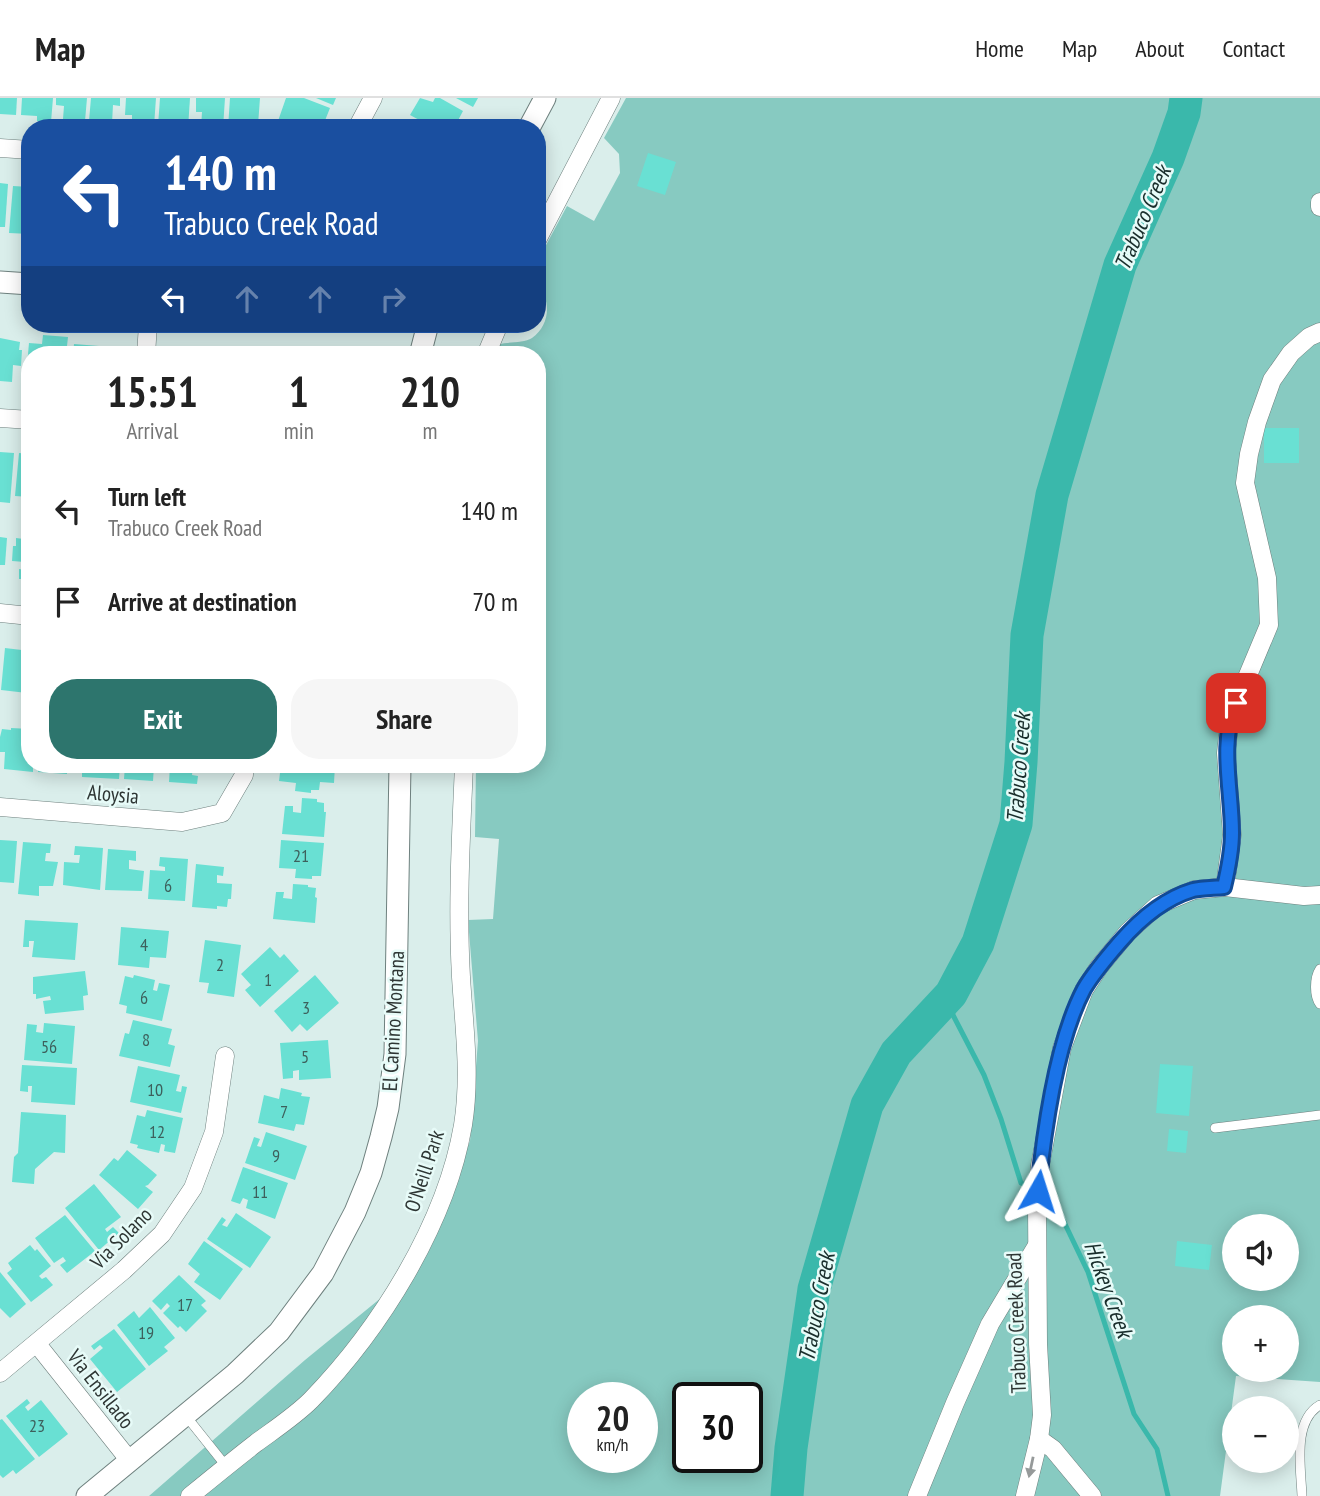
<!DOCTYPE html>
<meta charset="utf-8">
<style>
body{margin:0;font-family:"PT Sans Narrow",sans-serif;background:#f6f6f6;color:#222;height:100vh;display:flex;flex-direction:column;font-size:26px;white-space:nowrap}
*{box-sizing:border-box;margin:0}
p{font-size:23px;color:#767676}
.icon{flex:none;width:38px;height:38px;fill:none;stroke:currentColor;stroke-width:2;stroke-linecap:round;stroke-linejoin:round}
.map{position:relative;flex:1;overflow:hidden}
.side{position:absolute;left:21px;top:248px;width:525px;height:427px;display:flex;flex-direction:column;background:#fff;border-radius:28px;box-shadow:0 4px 18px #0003}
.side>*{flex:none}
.hud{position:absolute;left:21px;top:21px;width:525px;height:214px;border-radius:28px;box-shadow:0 4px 18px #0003;background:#1a4fa0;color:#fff;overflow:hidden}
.buttons{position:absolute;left:1222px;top:1116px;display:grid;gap:14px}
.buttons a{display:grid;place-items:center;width:77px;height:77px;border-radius:50%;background:#fff;box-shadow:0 4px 18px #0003;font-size:35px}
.speed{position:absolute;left:567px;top:1284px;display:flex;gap:14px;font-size:35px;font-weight:700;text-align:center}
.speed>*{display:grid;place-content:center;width:91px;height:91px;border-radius:50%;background:#fff;box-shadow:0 4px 18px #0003;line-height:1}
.speed small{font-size:18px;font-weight:400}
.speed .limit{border:4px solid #111;border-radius:10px;background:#fff;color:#111}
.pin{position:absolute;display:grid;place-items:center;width:60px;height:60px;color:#fff;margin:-30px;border-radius:14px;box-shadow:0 4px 10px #0006}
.me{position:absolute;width:77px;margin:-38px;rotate:6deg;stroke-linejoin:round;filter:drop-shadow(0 0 5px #0008)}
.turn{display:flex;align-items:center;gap:24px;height:147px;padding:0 28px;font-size:32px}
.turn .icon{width:91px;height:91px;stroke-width:2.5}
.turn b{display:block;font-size:49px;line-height:60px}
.lanes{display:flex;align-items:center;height:66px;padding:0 28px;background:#0003;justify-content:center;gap:35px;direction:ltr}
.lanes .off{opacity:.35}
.eta{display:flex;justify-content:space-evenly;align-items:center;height:119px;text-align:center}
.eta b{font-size:42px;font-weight:600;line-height:49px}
.button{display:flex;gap:14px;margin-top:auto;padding:14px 28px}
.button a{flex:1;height:80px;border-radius:28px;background:#2d756d;color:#fff;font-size:28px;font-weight:600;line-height:80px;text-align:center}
.button a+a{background:#f6f6f6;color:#222}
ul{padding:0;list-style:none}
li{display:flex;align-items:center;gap:21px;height:91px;padding:0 28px}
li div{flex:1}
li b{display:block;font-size:26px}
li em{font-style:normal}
header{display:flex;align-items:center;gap:42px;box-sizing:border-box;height:98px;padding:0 35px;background:#fff;border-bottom:2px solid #e0e0e0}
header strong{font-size:33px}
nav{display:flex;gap:38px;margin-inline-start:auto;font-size:24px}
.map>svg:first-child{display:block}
</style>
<header>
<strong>Map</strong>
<nav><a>Home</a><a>Map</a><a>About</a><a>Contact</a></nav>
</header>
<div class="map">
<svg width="1320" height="1398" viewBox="0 0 1320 1398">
<rect width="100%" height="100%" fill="#daeeeb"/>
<path fill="#87cac1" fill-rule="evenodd" d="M626 0H1320V1284L1236 1278 1220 1398H149L305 1262 398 1186 417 1174 470 1043 478 943 468 822 493 821 499 741 475 739 476 667H537V257H496L499 246C509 244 524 245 532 240 550 227 552 202 537 187V164L567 108 594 123 620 75 619 56 604 40ZM1234 1129H1286V1181H1234ZM1234 1220H1286V1272H1234ZM583 1300H642V1360H583ZM688 1300H747V1360H688Z"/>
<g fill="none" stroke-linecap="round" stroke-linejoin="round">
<g stroke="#3ab8ab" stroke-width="5">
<path d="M951 896 953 917 984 977 1001 1021 1021 1085 1034 1091"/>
<path d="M1042 1095 1053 1101 1088 1174 1134 1316 1157 1351 1168 1398"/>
</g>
<path stroke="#3ab8ab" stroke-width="33" d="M787 1398 791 1350 814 1191 867 1007 896 955 951 896 978 845 1016 726 1021 664 1027 537 1052 397 1120 167 1168 60 1184 15 1186 0"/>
</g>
<g fill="#69e0d3">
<path d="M0 0H17L16 17 0 16Z"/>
<path d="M22 0H53L51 24 37 23V18L21 17Z"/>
<path d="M56 0H87L85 23 63 21 64 8 56 7Z"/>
<path d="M91 0H120V8L113 7 112 25 89 23Z"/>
<path d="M126 0H156L154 28 132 27V17H125Z"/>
<path d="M160 0H190L188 30 158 28Z"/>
<path d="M196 0H225L223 30H201L202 14H196Z"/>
<path d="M230 0H260L258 27 250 26V30H228Z"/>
<path d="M286 0H304L330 10 322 30 312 27 311 30H297L278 23Z"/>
<path d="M316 0H336L333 7Z"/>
<path d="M420 0 433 4 435 0H440L463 13 454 30H434L410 17Z"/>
<path d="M456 0H478L473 9Z"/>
<path d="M648 55 676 64 665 97 637 88Z"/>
<path d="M0 85 8 86 5 129H0Z"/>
<path d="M13 88 30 89V136L9 135Z"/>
<path d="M43 237 68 239 66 257H30V268L27 267 29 245 42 246Z"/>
<path d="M0 240 20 244 19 252H22L21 268 13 267 12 284 0 283Z"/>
<path d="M74 246 99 248 98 251 108 252 107 257H73Z"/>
<path d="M199 254 219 255 218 257H198Z"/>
<rect x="1264" y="330" width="35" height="35"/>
<path d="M0 354 14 355 10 405 0 404Z"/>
<path d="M19 355 30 356V399L15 398Z"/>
<path d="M25 433H30V481H19V471L25 472V464L12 463 13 448H16V440L24 441Z"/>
<path d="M0 439 7 440 5 467H0Z"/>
<path d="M5 550 30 553V561H27L26 569H30V592H27V595L1 592Z"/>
<path d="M11 630 30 631V667H33V674L4 671 5 654H0V639L2 631 11 632Z"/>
<path d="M39 667H67V676L38 674Z"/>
<path d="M82 667H120L119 681 82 679Z"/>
<path d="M125 667H154L153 683 124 681Z"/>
<path d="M170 667H207V670L193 669 192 677 198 678 197 686 169 684Z"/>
<path d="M281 667H335L334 685 320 684 319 692H311V695L295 693 296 685 279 683Z"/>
<path d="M302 700 317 701V704L324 705V714H326L324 739 282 736 285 708H293V714L301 715Z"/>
<path d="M0 742 17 743 14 785 0 784Z"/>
<path d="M281 742 324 745 321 778H312V781L295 780 296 771 279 770Z"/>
<path d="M23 744 51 746 50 755H46L45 763 58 764 53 788H39V798L18 796Z"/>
<path d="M75 748 103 750 100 792 63 787 64 764 79 765 80 757H74Z"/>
<path d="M108 751 136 753V763L129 762V771L144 773 142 793 105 792Z"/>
<path d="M160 759 188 761 185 803 148 801 150 772 165 773V769L159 768Z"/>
<path d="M196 766 224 769 223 778 217 777V785L232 786 231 801H228L227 809 217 808V811L192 809Z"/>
<path d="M293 786 308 787V789L316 790 315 799 317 800 315 825 273 821 276 794H284L283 800 292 801Z"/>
<path d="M25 822 78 825 75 862 32 859 34 843H29V849H23Z"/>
<path d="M121 829 169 833 166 860 150 859 149 870 118 867Z"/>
<path d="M205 842 241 847 234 899 207 895 209 885 199 884Z"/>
<path d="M270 849 280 860 284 856 299 873 260 909 245 892 251 887 241 876Z"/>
<path d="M85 873 88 897 83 898 84 912 45 916 43 903 51 902 50 898 36 901V896H33V879Z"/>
<path d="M134 877 155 882 153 892 157 893 159 885 170 887 162 923 126 915 127 908 119 906 125 878 133 880Z"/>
<path d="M315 877 339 905 307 933 300 926 292 934 274 913Z"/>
<path d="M133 922 172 931 168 946 175 948 170 969 119 958 125 935 129 936Z"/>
<path d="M44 925 75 928 72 966 24 962 27 926 37 927 36 934 43 935Z"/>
<path d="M328 942 331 980 299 982V972L293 973V980L283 981 280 945Z"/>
<path d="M1160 966 1193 968 1189 1018 1156 1015Z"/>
<path d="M22 967 77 970 75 1007 31 1004 32 988H28V994L20 993Z"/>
<path d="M138 968 180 977 176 993 181 994 182 988 187 989 181 1015 130 1004Z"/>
<path d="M281 990 302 995 301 998 310 999 304 1027 296 1026 294 1033 258 1025 264 997 279 1001Z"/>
<path d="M147 1012 183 1020 175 1055 164 1053 165 1047 161 1046 159 1055 137 1050 138 1047 130 1045 137 1017 145 1019Z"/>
<path d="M21 1014 66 1017 65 1055 54 1054 35 1071 34 1086 12 1084 14 1059 18 1055Z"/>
<path d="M1169 1031 1188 1033 1186 1055 1167 1053Z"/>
<path d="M266 1034 307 1048 295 1082 245 1065 254 1039 260 1041 257 1048 261 1049Z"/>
<path d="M127 1052 157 1077 148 1087 145 1088 153 1094 138 1111 99 1077 114 1060 118 1063Z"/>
<path d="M243 1069 288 1085 275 1121 246 1110 248 1102 243 1100 240 1106 231 1103Z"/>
<path d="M94 1086 121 1119 105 1131 107 1134 113 1129 119 1135 99 1152 65 1110Z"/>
<path d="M236 1115 271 1139 250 1170 207 1141 222 1119 226 1122 222 1127 227 1129Z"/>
<path d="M65 1117 95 1153 67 1175 60 1167 66 1163 63 1159 54 1165 35 1140Z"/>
<path d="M204 1143 243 1171 220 1202 194 1184 200 1176 188 1166Z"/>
<path d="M1177 1143 1212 1147 1209 1172 1175 1168Z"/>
<path d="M30 1147 35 1153 37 1151 51 1168 39 1178 42 1181 46 1179 53 1187 31 1204 7 1175 12 1171 8 1165Z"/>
<path d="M0 1174 26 1206 10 1220 0 1210Z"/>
<path d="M179 1177 206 1203 201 1207 207 1213 186 1234 180 1228 178 1230 163 1215 170 1208 167 1205 161 1212 152 1203Z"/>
<path d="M150 1209 175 1240 164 1249 168 1253 149 1268 117 1227 134 1213 139 1220Z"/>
<path d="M114 1231 146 1271 117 1294 90 1261 103 1250 100 1247 94 1252 91 1248Z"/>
<path d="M27 1301 30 1305 25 1309 28 1313 41 1302 68 1336 39 1359 6 1318Z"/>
<path d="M2 1321 35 1361 16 1376 13 1372 3 1380 0 1377V1322Z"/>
</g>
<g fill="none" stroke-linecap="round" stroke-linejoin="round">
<g stroke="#6e807e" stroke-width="10">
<g id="service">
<path d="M1320 871C1314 880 1314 898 1320 906"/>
<path d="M1215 1030 1320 1017"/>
<path d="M186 1318 226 1368"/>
<path d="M1302 1398C1301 1370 1292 1323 1320 1307"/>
</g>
</g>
<g stroke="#6e807e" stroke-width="19">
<g id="minor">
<path d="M357 30 373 0"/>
<path d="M0 50 30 52"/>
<path d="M1320 104V109"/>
<path d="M537 142 611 0"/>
<path d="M146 257 148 226"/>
<path d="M486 257 499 226"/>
<path d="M0 320 30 322"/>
<path d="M0 515 30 518"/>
<path d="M0 709 182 724 222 715 244 677V667"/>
<path d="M1225 789 1304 798 1320 797"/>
<path d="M37 1246 130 1363"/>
<path d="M0 1275 124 1172 162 1136 193 1090 214 1034 225 958"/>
<path d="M1039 1341 1053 1351 1092 1398"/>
<path d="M190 1398C212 1380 234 1362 256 1345 275 1331 295 1318 311 1302 380 1231 446 1126 463 1027 471 977 464 929 461 879 457 809 461 737 464 667"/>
<path d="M917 1398 955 1305 990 1226 1036 1149"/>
<path d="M1025 1398 1039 1341 1042 1317 1038 1246 1037 1107 1040 1068 1062 950 1084 892 1099 869 1128 834 1158 807 1194 792 1225 789 1232 737 1226 655 1230 620 1269 527 1267 480 1245 385 1249 356 1257 324 1272 282 1291 255 1309 239 1320 234"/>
</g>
</g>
<g stroke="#6e807e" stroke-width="23">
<g id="tertiary">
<path d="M529 30 545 0"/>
<path d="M0 184 30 186"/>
<path d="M420 257 428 226"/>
<path d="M87 1398 235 1276 279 1234 323 1175 355 1114 371 1075 381 1039 388 1010 395 956 400 667"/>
</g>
</g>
<use href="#service" stroke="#fff" stroke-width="9"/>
<use href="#minor" stroke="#fff" stroke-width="18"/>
<use href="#tertiary" stroke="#fff" stroke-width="21"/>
</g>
<defs><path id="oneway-solid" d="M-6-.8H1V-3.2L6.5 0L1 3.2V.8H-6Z" transform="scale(1.75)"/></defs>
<use fill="#969a9a" href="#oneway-solid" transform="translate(1031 1369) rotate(102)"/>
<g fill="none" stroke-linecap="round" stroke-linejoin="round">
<g stroke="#114b97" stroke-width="18">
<path id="route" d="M1038 1093C1044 1033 1056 944 1084 891 1094 874 1107 859 1120 844 1140 821 1163 801 1193 792 1202 790 1214 790 1224 789 1228 772 1232 753 1232 735 1232 691 1219 647 1236 605"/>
</g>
<use href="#route" stroke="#1a73e8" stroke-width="12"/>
</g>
<g text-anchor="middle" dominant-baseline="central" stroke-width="5" stroke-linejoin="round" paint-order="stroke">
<g font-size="18" fill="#3d605c">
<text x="301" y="757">21</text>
<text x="168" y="787">6</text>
<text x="144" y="846">4</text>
<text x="220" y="866">2</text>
<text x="268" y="881">1</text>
<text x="144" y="899">6</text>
<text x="306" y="909">3</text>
<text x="146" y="941">8</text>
<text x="49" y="948">56</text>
<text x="305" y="958">5</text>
<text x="155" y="991">10</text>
<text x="284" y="1013">7</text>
<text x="157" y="1033">12</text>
<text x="276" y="1057">9</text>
<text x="260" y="1093">11</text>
<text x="185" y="1206">17</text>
<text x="146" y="1234">19</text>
<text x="37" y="1327">23</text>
</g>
<g font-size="21" fill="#2e3634" stroke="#e7fbf8">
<text transform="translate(113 696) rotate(5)">Aloysia</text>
<text transform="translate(393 923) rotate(-87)">El Camino Montana</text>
<text transform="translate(424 1073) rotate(-72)">O'Neill Park</text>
<text transform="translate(121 1140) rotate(-45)">Via Solano</text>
<text transform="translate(1016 1225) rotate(-92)">Trabuco Creek Road</text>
<text transform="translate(101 1291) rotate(52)">Via Ensillado</text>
</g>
<g font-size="23" font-style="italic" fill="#192e2c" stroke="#e7fbf8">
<text transform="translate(1142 120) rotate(-67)">Trabuco Creek</text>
<text transform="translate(1018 670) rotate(-86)">Trabuco Creek</text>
<text transform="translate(1109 1191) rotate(70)">Hickey Creek</text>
<text transform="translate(816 1209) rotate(-79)">Trabuco Creek</text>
</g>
</g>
</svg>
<div class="buttons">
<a><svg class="icon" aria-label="sound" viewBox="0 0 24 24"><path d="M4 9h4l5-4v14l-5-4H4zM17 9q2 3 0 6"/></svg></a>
<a>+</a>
<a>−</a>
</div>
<div class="speed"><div>20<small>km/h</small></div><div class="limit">30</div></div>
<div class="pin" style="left:1236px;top:605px;background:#d93025"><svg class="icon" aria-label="arrive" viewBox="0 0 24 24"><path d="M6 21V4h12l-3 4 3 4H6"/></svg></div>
<svg class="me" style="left:1038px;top:1093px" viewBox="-20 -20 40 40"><path d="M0-17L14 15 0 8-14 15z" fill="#1a73e8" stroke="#fff" stroke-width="4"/></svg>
<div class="hud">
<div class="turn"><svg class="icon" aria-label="left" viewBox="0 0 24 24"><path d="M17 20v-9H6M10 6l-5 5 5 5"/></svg><div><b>140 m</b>Trabuco Creek Road</div></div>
<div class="lanes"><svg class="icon" aria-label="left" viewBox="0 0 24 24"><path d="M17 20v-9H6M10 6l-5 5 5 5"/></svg><svg class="icon off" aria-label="ahead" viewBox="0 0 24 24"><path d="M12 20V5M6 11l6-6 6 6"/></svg><svg class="icon off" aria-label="ahead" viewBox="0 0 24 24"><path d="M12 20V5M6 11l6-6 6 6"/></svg><svg class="icon off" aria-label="right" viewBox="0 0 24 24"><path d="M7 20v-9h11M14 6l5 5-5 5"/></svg></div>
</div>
<section class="side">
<div class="eta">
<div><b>15:51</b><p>Arrival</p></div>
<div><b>1</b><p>min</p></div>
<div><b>210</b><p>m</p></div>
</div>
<ul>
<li><svg class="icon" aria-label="left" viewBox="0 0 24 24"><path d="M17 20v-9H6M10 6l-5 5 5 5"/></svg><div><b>Turn left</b><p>Trabuco Creek Road</p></div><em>140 m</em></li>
<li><svg class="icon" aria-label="arrive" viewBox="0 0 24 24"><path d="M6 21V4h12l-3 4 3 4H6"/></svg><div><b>Arrive at destination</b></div><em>70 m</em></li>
</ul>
<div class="button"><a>Exit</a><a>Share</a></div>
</section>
</div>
